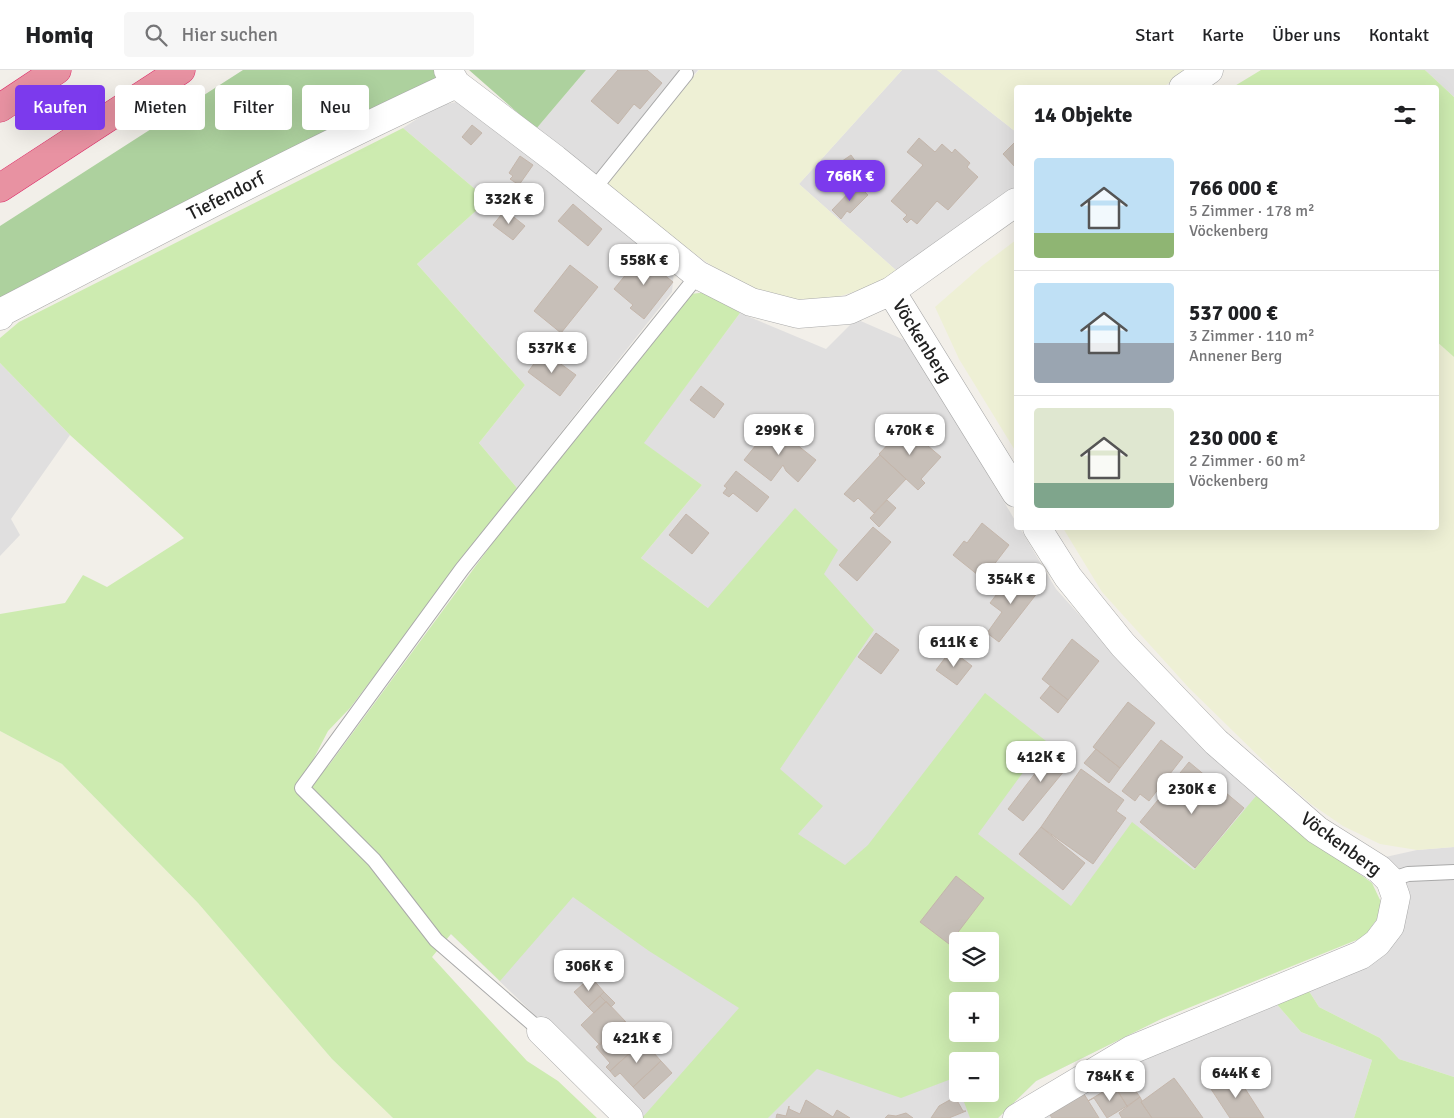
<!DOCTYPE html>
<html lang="de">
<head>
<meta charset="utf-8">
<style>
	body { margin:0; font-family:Signika,sans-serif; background:#f6f6f6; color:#202124; height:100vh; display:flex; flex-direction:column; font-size:19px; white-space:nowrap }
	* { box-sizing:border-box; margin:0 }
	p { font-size:16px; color:#757577 }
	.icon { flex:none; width:28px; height:28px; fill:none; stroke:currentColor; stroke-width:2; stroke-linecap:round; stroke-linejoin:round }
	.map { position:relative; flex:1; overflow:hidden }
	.sheet { position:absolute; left:1014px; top:15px; width:425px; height:445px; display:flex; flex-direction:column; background:#fff; border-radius:5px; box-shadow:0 5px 20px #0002 }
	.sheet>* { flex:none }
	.top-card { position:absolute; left:15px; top:15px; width:475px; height:45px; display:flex; gap:10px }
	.tools { position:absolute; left:949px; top:862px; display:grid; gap:10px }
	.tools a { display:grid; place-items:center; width:50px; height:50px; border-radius:5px; background:#fff; box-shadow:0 5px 20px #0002; font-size:25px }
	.price { position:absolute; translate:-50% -42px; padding:0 11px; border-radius:10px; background:#fff; color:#222; font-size:16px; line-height:32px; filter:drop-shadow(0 1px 2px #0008) }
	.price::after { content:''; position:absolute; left:50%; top:30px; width:15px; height:11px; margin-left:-8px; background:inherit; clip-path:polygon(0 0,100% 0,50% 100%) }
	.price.on { background:#7c3aed; color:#fff }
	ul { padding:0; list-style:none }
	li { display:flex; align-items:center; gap:15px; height:125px; padding:0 20px }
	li+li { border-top:1px solid #e0e0e0 }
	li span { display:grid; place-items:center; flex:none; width:140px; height:100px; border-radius:5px; color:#555 }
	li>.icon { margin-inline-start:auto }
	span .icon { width:60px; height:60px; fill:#fffc; stroke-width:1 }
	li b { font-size:21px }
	h2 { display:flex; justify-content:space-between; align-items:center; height:60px; padding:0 20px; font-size:21px }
	.tag { padding:0 18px; border-radius:5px; background:#fff; box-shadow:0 5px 20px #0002; font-size:18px; line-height:45px }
	.tag.on { background:#7c3aed; color:#fff }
	header { display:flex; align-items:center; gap:30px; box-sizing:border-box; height:70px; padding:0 25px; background:#fff; border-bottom:1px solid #e0e0e0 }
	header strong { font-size:24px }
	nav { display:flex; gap:28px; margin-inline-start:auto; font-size:18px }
	.search { width:350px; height:45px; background:#f6f6f6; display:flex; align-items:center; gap:12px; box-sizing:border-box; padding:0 18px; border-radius:5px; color:#757577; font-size:19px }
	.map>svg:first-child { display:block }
	.residential { fill:#e0dfdf; fill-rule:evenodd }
	.farmland { fill:#eef0d5 }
	.grass { fill:#cdebb0; fill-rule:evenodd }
	.forest { fill:#add19e }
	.building { fill:#c7bfb8; stroke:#c4b6ab }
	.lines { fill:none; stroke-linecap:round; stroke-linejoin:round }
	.service-casing { stroke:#a9a9a9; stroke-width:16 }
	.minor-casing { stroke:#a9a9a9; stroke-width:29 }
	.motorway-casing { stroke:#dc2a67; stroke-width:29 }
	.service { stroke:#fff; stroke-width:14 }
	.minor { stroke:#fff; stroke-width:28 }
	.motorway { stroke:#e892a2; stroke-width:28 }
	.labels { text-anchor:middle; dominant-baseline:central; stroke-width:4.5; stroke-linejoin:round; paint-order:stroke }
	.street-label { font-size:19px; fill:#222; stroke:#fff }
</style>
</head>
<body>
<header>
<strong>Homiq</strong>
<div class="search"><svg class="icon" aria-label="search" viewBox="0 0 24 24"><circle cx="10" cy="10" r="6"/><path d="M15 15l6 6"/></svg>Hier suchen</div>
<nav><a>Start</a><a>Karte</a><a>Über uns</a><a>Kontakt</a></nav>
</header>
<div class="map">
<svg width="1454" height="1048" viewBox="0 0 1454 1048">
	<rect width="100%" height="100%" fill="#f2efe9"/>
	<!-- residential -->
	<path class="residential" d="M 586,0 L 698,0 L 604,112 L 536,59 Z
		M 902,0 L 937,0 L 1016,62 L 1016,119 L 898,202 L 799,114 Z
		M 1425,0 L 1454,0 L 1454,27 Z
		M 461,31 L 674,201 L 672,222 L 517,418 L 479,373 L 525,315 L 417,194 L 488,130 L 403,58 L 437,36 Z
		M 740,243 L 826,279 L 856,249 L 909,272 L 1016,452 L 1016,458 L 1020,458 L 1056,519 L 1121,591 L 1256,726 L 1294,757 L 1372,813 L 1377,849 L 1161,949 L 1036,1011 L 998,1048 L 641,1048 L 451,864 L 708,538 L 641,488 L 702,415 L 643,373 ZM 958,871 L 990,871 L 990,904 L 958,904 ZM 958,931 L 990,931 L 990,964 L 958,964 ZM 958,991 L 990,991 L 990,1024 L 958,1024 Z
		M 0,293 L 70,365 L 11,449 L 20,465 L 0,486 Z
		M 1454,777 L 1454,1007 L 1399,989 L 1380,968 L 1319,937 L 1307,918 L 1381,880 L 1408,840 L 1408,819 L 1395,800 L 1381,788 L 1417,780 Z
		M 1274,931 L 1301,962 L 1372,990 L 1354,1048 L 1029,1048 L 1206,953 Z"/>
	<!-- farmland -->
	<path class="farmland" d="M 699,0 L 902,0 L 799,114 L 898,202 L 860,220 L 821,232 L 782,229 L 743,218 L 657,157 L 604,112 Z
		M 937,0 L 1189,0 L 1163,17 L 1016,18 L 1016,62 Z
		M 1016,170 L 1016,382 L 959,289 L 935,237 L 983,195 Z
		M 1436,271 L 1454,287 L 1454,777 L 1417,780 L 1380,774 L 1343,756 L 1311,734 L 1282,709 L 1189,618 L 1102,522 L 1063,458 L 1436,458 Z
		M 0,661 L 62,694 L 198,833 L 332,989 L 393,1048 L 0,1048 Z"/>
	<!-- grass -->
	<path class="grass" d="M 1261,0 L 1425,0 L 1454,27 L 1454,287 L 1436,271 L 1436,18 L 1233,17 Z
		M 403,58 L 488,130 L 417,194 L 525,315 L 479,373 L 517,418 L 350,638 L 328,661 L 297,721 L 329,695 L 497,467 L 691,224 L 707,222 L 740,243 L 644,373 L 702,415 L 641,488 L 708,538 L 795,438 L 838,480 L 824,504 L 874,560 L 780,699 L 823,736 L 798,764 L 845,795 L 868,775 L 985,623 L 1046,671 L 978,764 L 1071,836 L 1132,752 L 1194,800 L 1256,726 L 1294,757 L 1372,813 L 1381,832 L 1377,849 L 1364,867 L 1161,949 L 1036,1011 L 998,1048 L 970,1048 L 961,1024 L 990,1024 L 990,991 L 958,991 L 957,1015 L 954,1008 L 901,1028 L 817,999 L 768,1048 L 642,1048 L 739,938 L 649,881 L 573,827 L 500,911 L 451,864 L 432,887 L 527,991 L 558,1011 L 597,1048 L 393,1048 L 332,989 L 198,833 L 62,694 L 0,661 L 0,544 L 65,533 L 83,505 L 107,517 L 184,468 L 70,365 L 0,293 L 0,268 L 19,252 ZM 958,871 L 990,871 L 990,904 L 958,904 ZM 958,931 L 990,931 L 990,964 L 958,964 Z
		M 1307,918 L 1319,937 L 1380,968 L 1399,989 L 1454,1007 L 1454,1048 L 1354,1048 L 1372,990 L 1301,962 L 1274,931 Z"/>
	<!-- forest -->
	<path class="forest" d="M 243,0 L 453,0 L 0,240 L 0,156 Z
		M 469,0 L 586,0 L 536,59 Z"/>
	<!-- building -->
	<path class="building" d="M 618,0 L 647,0 L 662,13 L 640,39 L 634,34 L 618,54 L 591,31 Z
		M 472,55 L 482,63 L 471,75 L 462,67 Z
		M 919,68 L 935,82 L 942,74 L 952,83 L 955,79 L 970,93 L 967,97 L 978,107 L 948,140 L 937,131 L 917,154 L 911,149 L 907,153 L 903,149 L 907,145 L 891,131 L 923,95 L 907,82 Z
		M 1016,71 L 1016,98 L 1003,84 Z
		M 851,85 L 861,99 L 842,113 L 832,98 Z
		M 520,86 L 533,95 L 519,115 L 510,109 L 513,106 L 509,103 Z
		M 857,114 L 868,125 L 850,143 L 847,141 L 841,149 L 832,140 Z
		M 573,134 L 602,159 L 588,176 L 558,151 Z
		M 505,140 L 525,156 L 513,170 L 493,155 Z
		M 641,186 L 653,196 L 657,191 L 667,199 L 663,204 L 673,212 L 644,249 L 630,238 L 633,235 L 614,219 Z
		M 570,195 L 598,217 L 561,263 L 534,241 Z
		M 543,281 L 576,305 L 560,326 L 528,302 Z
		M 701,316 L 724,334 L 714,348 L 690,330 Z
		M 772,355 L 816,390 L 798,412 L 786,401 L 783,395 L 771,411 L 744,390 Z
		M 906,355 L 930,374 L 928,376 L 941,387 L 921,409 L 925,413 L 918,420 L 879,384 Z
		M 880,385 L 906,409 L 874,443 L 858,428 L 854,432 L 844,424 Z
		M 736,401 L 769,427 L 757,442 L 733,423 L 729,427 L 723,423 L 727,418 L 724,416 Z
		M 887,430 L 896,438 L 879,457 L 870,448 Z
		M 686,444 L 709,463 L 692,484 L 669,465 Z
		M 982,453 L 1009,475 L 983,509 L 953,485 L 964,471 L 967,473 Z
		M 873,457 L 891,472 L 857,511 L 839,495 Z
		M 1013,503 L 1038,522 L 999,572 L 987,563 L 1002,542 L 990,533 Z
		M 876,563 L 899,580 L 881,604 L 858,587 Z
		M 1072,569 L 1099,591 L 1068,630 L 1042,609 Z
		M 951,580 L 972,596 L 957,615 L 936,600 Z
		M 1050,616 L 1068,630 L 1058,643 L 1040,628 Z
		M 1128,632 L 1155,653 L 1120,698 L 1093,677 Z
		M 1161,670 L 1183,687 L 1149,731 L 1140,724 L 1135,731 L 1122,721 Z
		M 1056,676 L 1074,689 L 1023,751 L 1008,739 Z
		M 1096,679 L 1120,698 L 1109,713 L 1084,693 Z
		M 1189,692 L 1244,738 L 1195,798 L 1140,752 Z
		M 1081,699 L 1124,730 L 1116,741 L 1126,748 L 1093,794 L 1041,757 Z
		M 1041,757 L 1085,793 L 1063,820 L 1019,784 Z
		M 956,806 L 984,828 L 949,874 L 920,852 Z
		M 570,891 L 579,899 L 572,907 L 562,898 Z
		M 591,907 L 604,922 L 588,937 L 574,922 Z
		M 604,922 L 615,933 L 611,937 L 600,926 Z
		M 600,926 L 606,932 L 594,943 L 588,937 Z
		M 606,931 L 625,951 L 600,975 L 581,955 Z
		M 625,951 L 643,971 L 610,1001 L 606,997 L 610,993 L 596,977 Z
		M 643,971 L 661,991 L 633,1017 L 620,1003 L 615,1007 L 610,1001 Z
		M 661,991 L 672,1003 L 644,1029 L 633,1017 Z
		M 1237,1002 L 1245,1016 L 1244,1017 L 1264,1048 L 1230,1048 L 1211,1019 Z
		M 1126,1008 L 1140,1027 L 1127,1036 L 1114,1015 Z
		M 1174,1008 L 1183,1020 L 1203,1048 L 1152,1048 L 1141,1032 Z
		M 1114,1015 L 1127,1036 L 1107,1048 L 1094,1028 L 1088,1031 Z
		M 1084,1024 L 1099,1048 L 1052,1048 L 1050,1045 Z
		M 955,1027 L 963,1041 L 966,1041 L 949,1048 L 931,1048 L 939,1036 Z
		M 1140,1027 L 1142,1031 L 1141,1032 L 1152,1048 L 1122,1048 L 1119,1043 Z
		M 806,1030 L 833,1047 L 837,1040 L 850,1048 L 776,1048 L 777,1044 L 786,1046 L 789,1036 L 789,1039 L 800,1044 Z
		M 906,1043 L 913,1048 L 885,1048 L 888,1045 L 896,1046 Z"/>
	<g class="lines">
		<!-- service casing -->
		<g class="service-casing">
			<path id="service" d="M 593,120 L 686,4
				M 1390,810 L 1408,804 L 1454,802
				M 541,961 L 436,870 L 374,790 L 302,718 L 462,499 L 698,205"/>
		</g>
		<!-- minor casing -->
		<g class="minor-casing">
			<path id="minor" d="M 448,0 L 456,14 L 555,89 L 698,205 L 751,232 L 798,244 L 849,240 L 891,221 L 1016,132
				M 1183,18 L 1209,0
				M 891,221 L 1016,423
				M 0,246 L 2,242 C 152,164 302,85 456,14
				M 541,961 L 629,1048
				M 1017,1048 L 1131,980 L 1361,885 L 1377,873 L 1390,856 L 1396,827 L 1390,810 L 1379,799 L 1317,760 L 1216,672 L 1123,575 L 1068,507 L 1037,458"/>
		</g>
		<!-- motorway casing -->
		<g class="motorway-casing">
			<path id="motorway" d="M 0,38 L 57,0
				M 0,118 L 181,0"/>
		</g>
		<!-- service -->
		<use href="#service" class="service"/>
		<!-- minor -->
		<use href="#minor" class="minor"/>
		<!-- motorway -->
		<use href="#motorway" class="motorway"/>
	</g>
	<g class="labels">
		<!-- street labels -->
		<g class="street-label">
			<text transform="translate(226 126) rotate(-27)">Tiefendorf</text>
			<text transform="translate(922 271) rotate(58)">Vöckenberg</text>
			<text transform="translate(1341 774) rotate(36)">Vöckenberg</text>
		</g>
	</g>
</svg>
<div class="tools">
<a><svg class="icon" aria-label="layers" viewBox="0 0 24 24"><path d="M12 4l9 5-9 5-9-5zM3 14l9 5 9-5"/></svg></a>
<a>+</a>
<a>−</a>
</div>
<b class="price on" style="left:850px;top:132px">766K €</b>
<b class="price" style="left:509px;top:155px">332K €</b>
<b class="price" style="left:644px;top:216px">558K €</b>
<b class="price" style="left:552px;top:304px">537K €</b>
<b class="price" style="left:779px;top:386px">299K €</b>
<b class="price" style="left:910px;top:386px">470K €</b>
<b class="price" style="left:1011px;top:535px">354K €</b>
<b class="price" style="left:954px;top:598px">611K €</b>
<b class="price" style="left:1041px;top:713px">412K €</b>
<b class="price" style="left:1192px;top:745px">230K €</b>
<b class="price" style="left:589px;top:922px">306K €</b>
<b class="price" style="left:637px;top:994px">421K €</b>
<b class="price" style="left:1236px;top:1029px">644K €</b>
<b class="price" style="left:1110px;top:1032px">784K €</b>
<div class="top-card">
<a class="tag on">Kaufen</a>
<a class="tag">Mieten</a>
<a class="tag">Filter</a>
<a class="tag">Neu</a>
</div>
<section class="sheet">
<h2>14 Objekte<svg class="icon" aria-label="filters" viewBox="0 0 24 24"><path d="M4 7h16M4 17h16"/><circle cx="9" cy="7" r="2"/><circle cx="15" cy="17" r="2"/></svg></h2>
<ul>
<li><span style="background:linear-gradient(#bfe0f5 75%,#8fb573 0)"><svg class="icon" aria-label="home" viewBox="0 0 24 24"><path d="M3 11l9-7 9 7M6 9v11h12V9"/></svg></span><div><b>766 000 €</b><p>5 Zimmer · 178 m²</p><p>Vöckenberg</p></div></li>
<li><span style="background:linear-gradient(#bfe0f5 60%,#9aa5b1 0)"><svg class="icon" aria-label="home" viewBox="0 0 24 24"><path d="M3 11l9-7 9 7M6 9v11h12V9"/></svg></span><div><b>537 000 €</b><p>3 Zimmer · 110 m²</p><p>Annener Berg</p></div></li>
<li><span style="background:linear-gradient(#dfe7d0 75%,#7fa58c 0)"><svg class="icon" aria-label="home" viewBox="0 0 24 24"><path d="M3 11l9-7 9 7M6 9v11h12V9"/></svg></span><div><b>230 000 €</b><p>2 Zimmer · 60 m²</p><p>Vöckenberg</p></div></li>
</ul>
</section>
</div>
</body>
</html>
